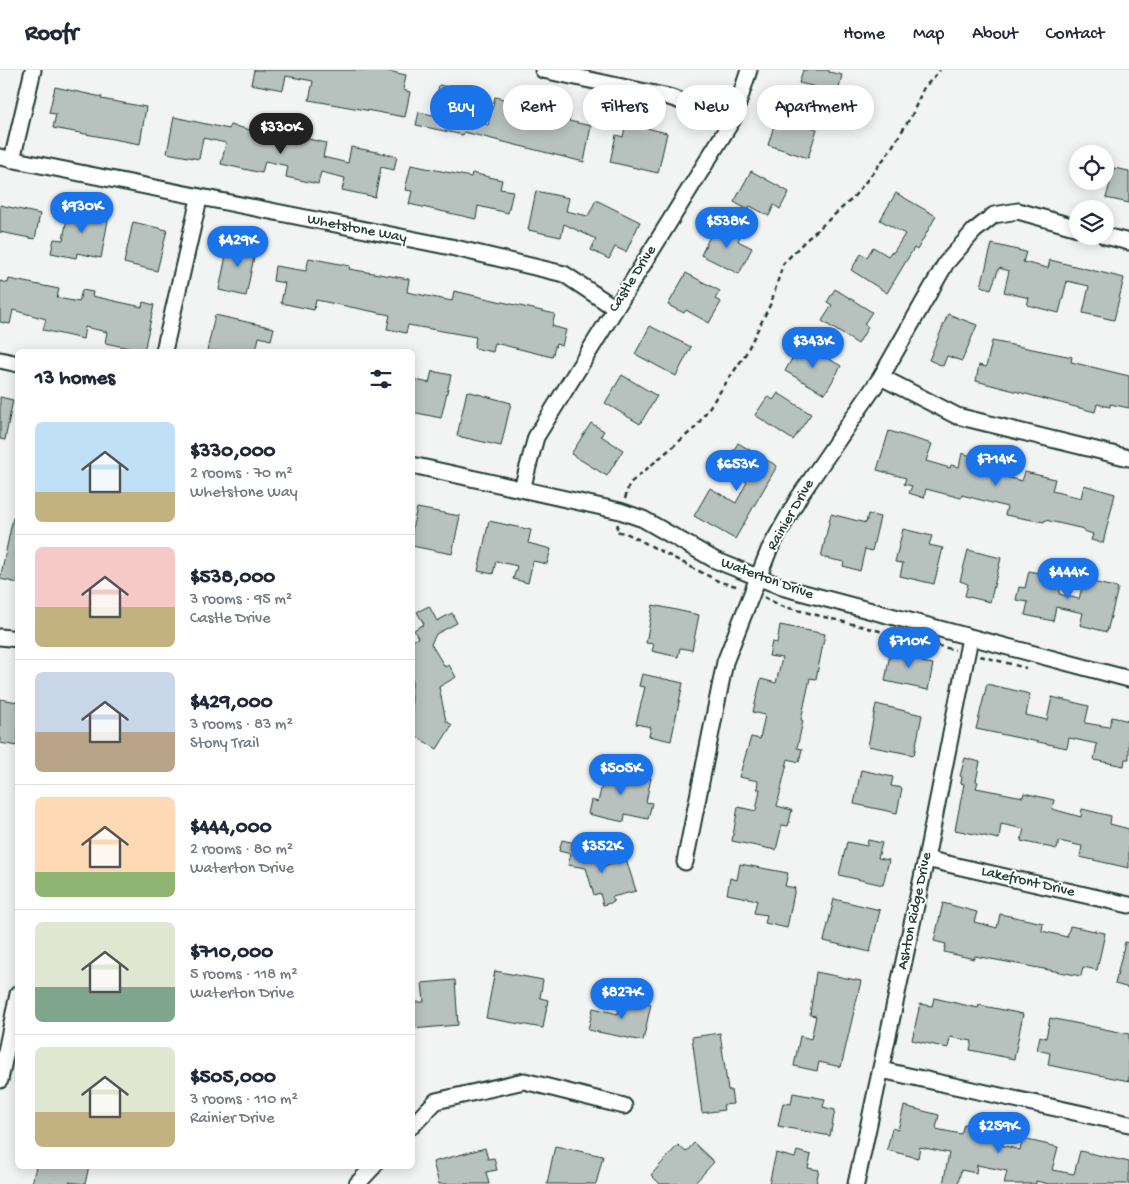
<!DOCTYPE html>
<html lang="en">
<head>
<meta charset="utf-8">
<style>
	body { margin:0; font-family:"Gochi Hand",sans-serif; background:#f6f6f7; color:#1f2937; height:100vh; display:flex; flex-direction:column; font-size:19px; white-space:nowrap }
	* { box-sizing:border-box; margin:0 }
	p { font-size:16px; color:#747a83 }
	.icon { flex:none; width:28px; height:28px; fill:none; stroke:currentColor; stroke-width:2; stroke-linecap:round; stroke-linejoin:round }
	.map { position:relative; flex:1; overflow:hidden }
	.panel { position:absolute; left:15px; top:279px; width:400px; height:820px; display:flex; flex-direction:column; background:#fff; border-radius:8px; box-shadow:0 2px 12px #0003 }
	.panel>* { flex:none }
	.top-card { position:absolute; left:430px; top:15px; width:475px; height:45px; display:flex; gap:10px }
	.tools { position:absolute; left:1069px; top:75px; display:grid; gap:10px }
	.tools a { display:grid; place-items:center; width:45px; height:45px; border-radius:50%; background:#fff; box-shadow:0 2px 12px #0003; font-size:25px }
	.price { position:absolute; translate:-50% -42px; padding:0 11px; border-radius:18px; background:#1a73e8; color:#fff; font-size:16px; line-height:32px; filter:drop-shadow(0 1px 2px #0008) }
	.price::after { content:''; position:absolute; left:50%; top:30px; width:15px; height:11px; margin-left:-8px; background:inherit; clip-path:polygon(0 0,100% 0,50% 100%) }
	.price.active { background:#222; color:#fff }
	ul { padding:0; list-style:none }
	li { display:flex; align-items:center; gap:15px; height:125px; padding:0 20px }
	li+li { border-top:1px solid #e0e1e3 }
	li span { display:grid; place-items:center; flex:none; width:140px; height:100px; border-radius:8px; color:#555 }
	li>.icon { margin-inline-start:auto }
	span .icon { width:60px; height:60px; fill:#fffc; stroke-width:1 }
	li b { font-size:21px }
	h2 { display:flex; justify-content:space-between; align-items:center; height:60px; padding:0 20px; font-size:21px }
	.tag { padding:0 18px; border-radius:22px; background:#fff; box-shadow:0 2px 12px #0003; font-size:18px; line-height:45px }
	.tag.active { background:#1a73e8; color:#fff }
	header { display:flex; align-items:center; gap:30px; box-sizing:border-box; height:70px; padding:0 25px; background:#fff; border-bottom:1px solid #e0e1e3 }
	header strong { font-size:24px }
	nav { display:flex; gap:28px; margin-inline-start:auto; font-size:18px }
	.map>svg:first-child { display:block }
	.building { fill:#b7c1bd; stroke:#1f3d34 }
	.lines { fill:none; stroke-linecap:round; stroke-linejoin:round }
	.minor-casing { stroke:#1f3d34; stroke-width:19 }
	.path { stroke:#1f3d34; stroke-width:2.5; stroke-dasharray:5 4; stroke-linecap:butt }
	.minor { stroke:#fff; stroke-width:15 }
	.labels { text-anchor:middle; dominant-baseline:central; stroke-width:4; stroke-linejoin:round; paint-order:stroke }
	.street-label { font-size:15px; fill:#1f3d34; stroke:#fff }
</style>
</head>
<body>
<header>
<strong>Roofr</strong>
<nav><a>Home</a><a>Map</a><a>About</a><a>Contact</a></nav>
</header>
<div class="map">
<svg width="1129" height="1114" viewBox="0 0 1129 1114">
	<rect width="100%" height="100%" fill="#f2f3f3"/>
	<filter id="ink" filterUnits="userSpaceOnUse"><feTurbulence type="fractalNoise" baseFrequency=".02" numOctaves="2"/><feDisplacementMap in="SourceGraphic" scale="10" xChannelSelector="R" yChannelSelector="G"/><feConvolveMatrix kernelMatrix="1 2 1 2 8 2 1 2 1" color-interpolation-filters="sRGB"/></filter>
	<g filter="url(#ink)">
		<!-- building -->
		<path class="building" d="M 254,0 L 383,0 L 406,5 L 403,20 L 410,22 L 405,47 L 309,30 L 313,11 L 286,6 L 283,20 L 251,14 Z
			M 803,0 L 829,0 L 829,2 L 842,5 L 838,22 L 799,13 Z
			M 439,15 L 472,22 L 466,49 L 488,55 L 495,27 L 528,35 L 526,44 L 551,50 L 554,38 L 571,42 L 569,51 L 591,56 L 584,92 L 464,62 L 463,65 L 416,55 L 419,42 L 433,45 Z
			M 55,17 L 102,27 L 101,29 L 146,37 L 140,74 L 53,58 L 56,44 L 49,43 Z
			M 777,46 L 817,59 L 808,88 L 768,75 Z
			M 174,47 L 229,59 L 230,55 L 294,70 L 295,66 L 326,73 L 323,87 L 348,93 L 351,77 L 397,86 L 394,100 L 381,97 L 375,127 L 342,120 L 345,108 L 321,102 L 318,114 L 286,107 L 288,96 L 265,91 L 262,103 L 221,94 L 226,73 L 203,68 L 199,89 L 167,83 Z
			M 626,53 L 667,63 L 658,103 L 610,92 L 616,65 L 623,67 Z
			M 411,95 L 471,107 L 472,103 L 502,110 L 500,119 L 513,121 L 508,143 L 478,136 L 476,149 L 409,134 L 412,121 L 405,120 Z
			M 1114,98 L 1129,101 L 1129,133 L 1106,128 Z
			M 751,101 L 789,122 L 780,139 L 774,135 L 769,146 L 750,136 L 748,140 L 734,132 Z
			M 536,121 L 569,128 L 566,141 L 588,146 L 596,130 L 640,152 L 626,182 L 615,177 L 609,189 L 591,180 L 596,169 L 564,154 L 561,167 L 528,160 Z
			M 896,123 L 936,146 L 917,180 L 914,178 L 887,223 L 851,200 L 861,184 L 867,187 L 873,177 L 888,186 L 891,182 L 893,183 L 905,164 L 880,150 Z
			M 0,135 L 40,144 L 35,169 L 0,162 Z
			M 69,137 L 109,145 L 101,188 L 77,183 L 76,188 L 51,183 L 54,169 L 63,170 Z
			M 133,152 L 167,160 L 157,201 L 124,193 Z
			M 715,156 L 726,162 L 728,157 L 741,164 L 738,171 L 752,178 L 739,204 L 701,185 Z
			M 229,171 L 256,177 L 246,226 L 219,220 Z
			M 992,174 L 1026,182 L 1023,192 L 1048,198 L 1050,190 L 1124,208 L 1114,250 L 1083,243 L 1089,216 L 1067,211 L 1059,243 L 1027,235 L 1029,228 L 1004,222 L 1009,201 L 999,198 L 991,219 L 981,216 Z
			M 309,188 L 350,196 L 349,199 L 409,209 L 407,222 L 452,231 L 454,221 L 555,244 L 552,256 L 566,260 L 562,276 L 556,274 L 552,287 L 495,273 L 493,282 L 474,278 L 476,267 L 408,255 L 406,263 L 387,259 L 390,245 L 316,230 L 314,240 L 281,233 L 285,213 L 273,211 L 275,196 L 306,201 Z
			M 686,203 L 720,221 L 715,229 L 721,232 L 709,253 L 686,240 L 684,243 L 668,235 Z
			M 9,209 L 59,219 L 57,228 L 79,232 L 82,220 L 93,222 L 92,226 L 142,237 L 143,232 L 154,235 L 144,281 L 105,273 L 107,262 L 85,257 L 83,269 L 43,260 L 46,249 L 13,240 L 10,254 L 0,252 L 0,211 L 8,213 Z
			M 835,219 L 872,242 L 864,254 L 868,257 L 858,274 L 822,251 L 832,235 L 827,232 Z
			M 948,244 L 977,255 L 962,291 L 947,286 L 943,296 L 929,290 Z
			M 215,245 L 274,258 L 271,270 L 259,267 L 256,281 L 207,281 Z
			M 650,256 L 691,277 L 676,306 L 635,284 Z
			M 992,271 L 1072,287 L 1071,292 L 1129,306 L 1129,338 L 1110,334 L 1110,337 L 1097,334 L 1095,342 L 976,311 L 979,295 L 986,297 Z
			M 801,273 L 841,296 L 825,324 L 785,301 Z
			M 432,301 L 451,305 L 441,348 L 412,342 L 412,309 L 429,313 Z
			M 622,305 L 657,326 L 640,354 L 605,333 Z
			M 467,321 L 511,333 L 501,376 L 457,366 Z
			M 778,323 L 811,344 L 793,370 L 755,345 L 768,326 L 773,330 Z
			M 0,327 L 13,330 L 5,370 L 0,369 Z
			M 591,353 L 604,361 L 601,366 L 623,380 L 607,406 L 571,384 Z
			M 889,361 L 932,374 L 926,391 L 950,398 L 951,395 L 959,397 L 962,383 L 1001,396 L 999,405 L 1022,411 L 1025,402 L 1055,409 L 1052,421 L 1081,428 L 1084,415 L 1115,424 L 1103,473 L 1091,470 L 1093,464 L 1084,461 L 1084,459 L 1045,450 L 1044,452 L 1005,445 L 1007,437 L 962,425 L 961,428 L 926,419 L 924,428 L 909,423 L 912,416 L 904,414 L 906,408 L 877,400 Z
			M 738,373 L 777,396 L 735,469 L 694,446 L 710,418 L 736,433 L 747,412 L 723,399 Z
			M 417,438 L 460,446 L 452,484 L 412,476 L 412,459 Z
			M 831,444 L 866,453 L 868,444 L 880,447 L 872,481 L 865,479 L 860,501 L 843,496 L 844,492 L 821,487 Z
			M 13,448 L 18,448 L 18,513 L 0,509 Z
			M 489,451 L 531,460 L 528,473 L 551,479 L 547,494 L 533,491 L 528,513 L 513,509 L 517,496 L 496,491 L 493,504 L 478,501 Z
			M 903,459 L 932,466 L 929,475 L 943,478 L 934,514 L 900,506 L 903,493 L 895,492 Z
			M 968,480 L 1001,488 L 990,532 L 965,526 L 968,514 L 960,511 Z
			M 1029,501 L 1063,508 L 1059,524 L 1079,529 L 1084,510 L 1118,518 L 1107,562 L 1080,555 L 1083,543 L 1056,537 L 1053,551 L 1025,545 L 1028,532 L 1016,530 L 1019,517 L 1025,518 Z
			M 653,535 L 699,545 L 692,580 L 680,578 L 678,587 L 652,581 L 654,574 L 646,573 Z
			M 429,536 L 437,551 L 452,543 L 457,553 L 436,564 L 431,574 L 445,597 L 449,595 L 456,607 L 439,617 L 446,651 L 452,655 L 437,679 L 412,664 L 412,571 L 418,568 L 414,560 L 424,554 L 417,542 Z
			M 780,555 L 825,564 L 816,609 L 810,608 L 801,650 L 803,651 L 797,678 L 802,679 L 799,692 L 788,689 L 777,736 L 792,740 L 788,756 L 782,755 L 776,780 L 732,771 L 738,737 L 756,741 L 760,719 L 757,719 L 758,711 L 739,707 L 751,667 L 760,669 L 765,645 L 753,642 L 761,609 L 776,613 L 782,588 L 769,586 L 772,572 L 777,573 Z
			M 891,578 L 924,584 L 922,592 L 933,594 L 928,620 L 885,611 Z
			M 642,604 L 683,613 L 671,671 L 649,666 L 651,657 L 636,654 L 645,617 L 639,616 Z
			M 987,614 L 1030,624 L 1026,645 L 1047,650 L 1052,627 L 1089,636 L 1085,653 L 1109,657 L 1112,647 L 1129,651 L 1129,689 L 1125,689 L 1124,696 L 1094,690 L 1097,674 L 1069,668 L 1067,678 L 976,659 Z
			M 0,629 L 18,632 L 18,676 L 0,673 Z
			M 876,634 L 922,645 L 914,685 L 868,676 Z
			M 965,688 L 980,692 L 976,711 L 978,712 L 976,718 L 1023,727 L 1024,723 L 1054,730 L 1052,739 L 1081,747 L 1082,739 L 1111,746 L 1110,754 L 1129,759 L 1129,798 L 1080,787 L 1082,776 L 1059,771 L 1057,779 L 1021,771 L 1024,759 L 1001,754 L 999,769 L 955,760 L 964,714 L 961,713 L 962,707 L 960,706 Z
			M 598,697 L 651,708 L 646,732 L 652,733 L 648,749 L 625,744 L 624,752 L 588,744 L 591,730 L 598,732 L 603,711 L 596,709 Z
			M 861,700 L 893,707 L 891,716 L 902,718 L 897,743 L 854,734 Z
			M 562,770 L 575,773 L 573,780 L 602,787 L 600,797 L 626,789 L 636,821 L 612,827 L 614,832 L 603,835 L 600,823 L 594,825 L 586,798 L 568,795 L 571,784 L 559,781 Z
			M 868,770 L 882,773 L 878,788 L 889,790 L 883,815 L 839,805 L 847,772 L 867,776 Z
			M 740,794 L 788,803 L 785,816 L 795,818 L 787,858 L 765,853 L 767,845 L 754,843 L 757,830 L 727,824 L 730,808 L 737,810 Z
			M 834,829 L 880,840 L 870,882 L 824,871 Z
			M 943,833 L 977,842 L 974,852 L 997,858 L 1000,844 L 1043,853 L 1042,861 L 1067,867 L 1070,856 L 1105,863 L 1097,900 L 1083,897 L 1081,906 L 975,886 L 974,889 L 944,882 L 946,874 L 934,871 Z
			M 1125,872 L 1129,873 L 1129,918 L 1115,914 Z
			M 495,901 L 543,910 L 540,928 L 548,930 L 543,958 L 486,948 Z
			M 816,902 L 861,911 L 841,997 L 819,992 L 817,1001 L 794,996 L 800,966 L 811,969 L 816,946 L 810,945 Z
			M 455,910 L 458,955 L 412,959 L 412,932 L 424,932 L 422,913 Z
			M 621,928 L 651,934 L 643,971 L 588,960 L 593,938 L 618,944 Z
			M 934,928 L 978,938 L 979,935 L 1023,944 L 1014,989 L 970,980 L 972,971 L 950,967 L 948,978 L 912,970 L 920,934 L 932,936 Z
			M 1050,948 L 1129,964 L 1129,1011 L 1048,995 L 1050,983 L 1037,980 L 1040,966 L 1046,968 Z
			M 720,963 L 728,1020 L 731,1020 L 733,1034 L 723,1035 L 724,1040 L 702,1043 L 692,967 Z
			M 793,1023 L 825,1029 L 823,1037 L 835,1040 L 830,1066 L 778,1056 L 783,1033 L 791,1034 Z
			M 904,1036 L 939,1045 L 936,1059 L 961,1064 L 964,1054 L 999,1060 L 997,1074 L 1020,1080 L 1023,1069 L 1058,1077 L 1052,1100 L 1074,1104 L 1080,1081 L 1129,1092 L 1129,1114 L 1049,1114 L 1036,1111 L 1036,1114 L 1004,1114 L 1007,1101 L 977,1095 L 976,1103 L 961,1100 L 958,1114 L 943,1114 L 949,1083 L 920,1077 L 918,1088 L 887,1080 L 892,1058 L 898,1060 Z
			M 694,1073 L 714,1092 L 694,1114 L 660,1114 L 651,1105 L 678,1075 L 686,1082 Z
			M 555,1076 L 603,1086 L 596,1114 L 547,1114 Z
			M 485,1078 L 488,1089 L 494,1088 L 497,1100 L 486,1102 L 489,1114 L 439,1114 L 433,1092 Z
			M 797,1081 L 811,1085 L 808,1098 L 819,1100 L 816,1114 L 769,1114 L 776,1083 L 795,1088 Z
			M 36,1096 L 89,1096 L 85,1114 L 69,1112 L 69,1114 L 32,1114 Z"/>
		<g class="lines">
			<!-- minor casing -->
			<g class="minor-casing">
				<path id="minor" d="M 543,0 L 669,27 L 733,49
					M 0,87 L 451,177 L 564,204 L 615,238
					M 12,90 L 33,0
					M 1105,166 L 1129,172
					M 164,281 L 199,129
					M 0,290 L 18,294
					M 881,307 L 957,346 L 1129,388
					M 412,395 L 620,441 L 643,449 L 715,490 L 785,518 L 1129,609
					M 522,419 L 536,367 L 733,49 L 749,0
					M 0,567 L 18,569
					M 926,789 L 1129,835
					M 685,792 L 725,592 L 769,480 L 799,427 L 881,307 L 946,193 L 974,161 L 994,145 L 1018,141 L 1078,158
					M 881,1000 L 1129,1054
					M 0,1010 L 18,924
					M 412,1056 L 436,1031 L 524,1011 L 624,1036
					M 357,1114 L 374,1096
					M 856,1114 L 926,789 L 970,568"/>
			</g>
			<!-- path -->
			<path class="path" d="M 625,429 L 629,414 L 696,357 L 745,285 L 771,233 L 783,194 L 805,171 L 852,129 L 887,85 L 912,45 L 923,19 L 940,0
				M 618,454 L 616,461 L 628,464 L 720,512 L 740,517
				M 764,527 L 781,536 L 955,580
				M 980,586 L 1026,598"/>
			<!-- minor -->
			<use href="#minor" class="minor"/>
		</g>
	</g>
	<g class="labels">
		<!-- street labels -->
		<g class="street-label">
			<text transform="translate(357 159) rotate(11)">Whetstone Way</text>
			<text transform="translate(633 209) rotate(-58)">Castle Drive</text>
			<text transform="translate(791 445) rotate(-60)">Rainier Drive</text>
			<text transform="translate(767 509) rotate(20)">Waterton Drive</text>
			<text transform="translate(1028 812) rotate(13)">Lakefront Drive</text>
			<text transform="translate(915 841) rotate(-78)">Ashton Ridge Drive</text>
		</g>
	</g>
</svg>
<div class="tools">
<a><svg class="icon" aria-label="locate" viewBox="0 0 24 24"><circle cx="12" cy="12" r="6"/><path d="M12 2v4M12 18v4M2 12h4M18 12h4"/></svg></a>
<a><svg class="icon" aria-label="layers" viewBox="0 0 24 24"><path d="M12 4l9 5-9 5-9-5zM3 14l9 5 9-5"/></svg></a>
</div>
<b class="price active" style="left:281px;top:85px">$330K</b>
<b class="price" style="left:82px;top:164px">$930K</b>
<b class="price" style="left:727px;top:179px">$538K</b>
<b class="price" style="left:238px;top:198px">$429K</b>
<b class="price" style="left:813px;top:299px">$343K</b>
<b class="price" style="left:996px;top:417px">$714K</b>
<b class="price" style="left:737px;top:422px">$653K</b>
<b class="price" style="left:1068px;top:530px">$444K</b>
<b class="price" style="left:909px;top:599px">$710K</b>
<b class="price" style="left:621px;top:726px">$505K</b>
<b class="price" style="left:602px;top:804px">$352K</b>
<b class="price" style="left:622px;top:950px">$827K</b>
<b class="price" style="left:999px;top:1084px">$259K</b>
<div class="top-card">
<a class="tag active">Buy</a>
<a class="tag">Rent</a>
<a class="tag">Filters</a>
<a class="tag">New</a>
<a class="tag">Apartment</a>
</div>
<section class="panel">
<h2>13 homes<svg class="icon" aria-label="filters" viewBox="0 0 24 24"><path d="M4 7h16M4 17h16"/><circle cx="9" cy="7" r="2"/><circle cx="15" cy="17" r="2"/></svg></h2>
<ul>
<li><span style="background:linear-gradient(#bfe0f5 70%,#c2b280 0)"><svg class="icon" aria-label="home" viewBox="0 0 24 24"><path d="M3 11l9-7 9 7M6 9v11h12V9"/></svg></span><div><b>$330,000</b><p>2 rooms · 70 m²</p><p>Whetstone Way</p></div></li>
<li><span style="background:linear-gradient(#f6c9c9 60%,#c2b280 0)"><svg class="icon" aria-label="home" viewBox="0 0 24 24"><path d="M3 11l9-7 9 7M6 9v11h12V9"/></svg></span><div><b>$538,000</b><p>3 rooms · 95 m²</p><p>Castle Drive</p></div></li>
<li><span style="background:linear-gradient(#c9d6e8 60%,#b9a48a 0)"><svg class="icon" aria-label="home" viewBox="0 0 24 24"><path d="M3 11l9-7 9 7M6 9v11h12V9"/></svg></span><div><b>$429,000</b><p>3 rooms · 83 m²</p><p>Stony Trail</p></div></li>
<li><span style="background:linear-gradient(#ffd9b3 75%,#8fb573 0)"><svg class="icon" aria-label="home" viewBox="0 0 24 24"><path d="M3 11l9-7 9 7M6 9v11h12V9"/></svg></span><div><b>$444,000</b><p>2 rooms · 80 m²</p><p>Waterton Drive</p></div></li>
<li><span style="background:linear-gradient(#dfe7d0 65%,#7fa58c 0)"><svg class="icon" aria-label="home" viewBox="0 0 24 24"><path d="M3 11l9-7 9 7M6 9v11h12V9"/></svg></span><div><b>$710,000</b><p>5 rooms · 118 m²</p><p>Waterton Drive</p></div></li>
<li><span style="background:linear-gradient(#dfe7d0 65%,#c2b280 0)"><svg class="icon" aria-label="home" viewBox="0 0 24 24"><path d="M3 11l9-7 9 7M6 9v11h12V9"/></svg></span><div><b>$505,000</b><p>3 rooms · 110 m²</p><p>Rainier Drive</p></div></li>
</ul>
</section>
</div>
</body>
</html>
